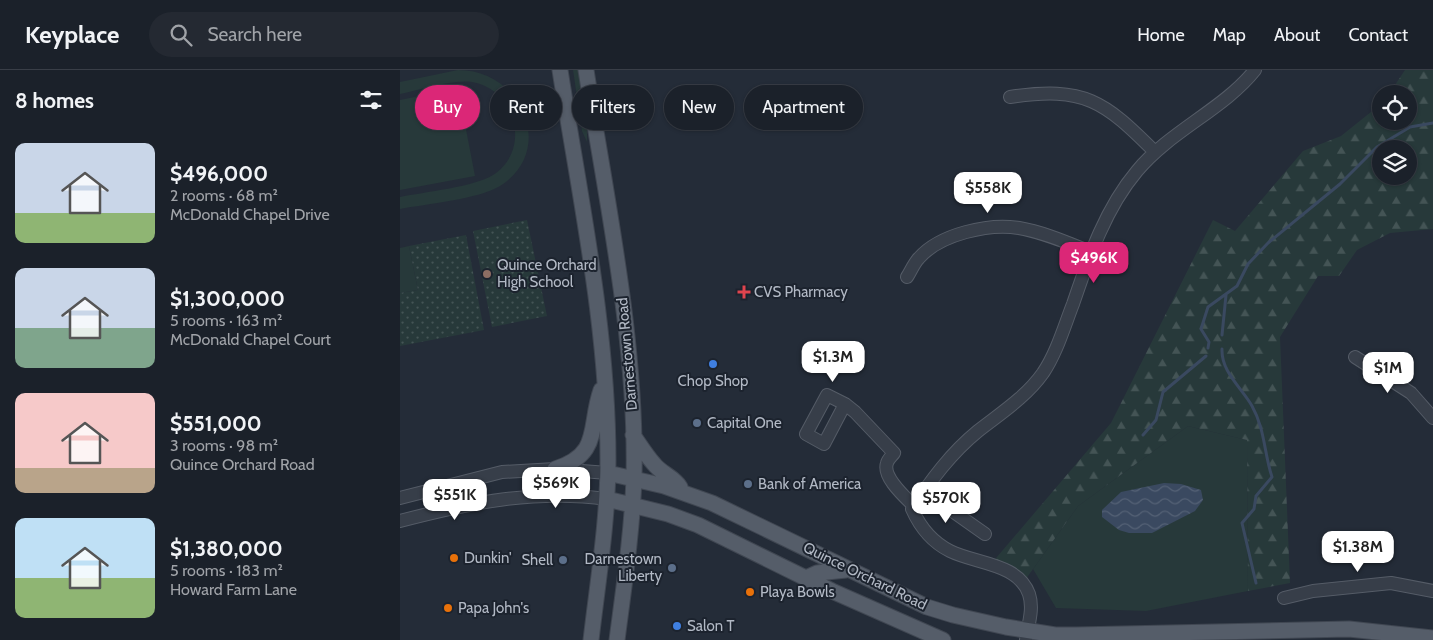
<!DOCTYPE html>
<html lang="en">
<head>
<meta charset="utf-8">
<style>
	body { margin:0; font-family:Cabin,sans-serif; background:#242932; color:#f1f3f6; height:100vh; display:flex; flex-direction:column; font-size:19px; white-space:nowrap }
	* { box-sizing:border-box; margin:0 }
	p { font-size:16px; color:#a0a3a8 }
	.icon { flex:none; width:28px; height:28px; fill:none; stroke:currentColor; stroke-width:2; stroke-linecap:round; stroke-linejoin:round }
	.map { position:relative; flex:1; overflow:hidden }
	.panel { display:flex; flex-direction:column; background:#1b212a; width:400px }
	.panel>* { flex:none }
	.guide { position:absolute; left:15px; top:15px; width:475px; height:45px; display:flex; gap:10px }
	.controls { position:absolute; left:972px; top:15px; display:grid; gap:10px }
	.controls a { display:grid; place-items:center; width:45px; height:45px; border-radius:50%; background:#1b212a; box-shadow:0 1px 4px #0004,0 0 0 1px #393e47; font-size:25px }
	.price { position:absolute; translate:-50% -42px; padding:0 11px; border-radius:10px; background:#fff; color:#222; font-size:16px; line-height:32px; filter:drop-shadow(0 1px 2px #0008) }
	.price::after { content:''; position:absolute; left:50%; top:30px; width:15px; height:11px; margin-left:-8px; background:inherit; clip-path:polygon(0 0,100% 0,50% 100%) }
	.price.on { background:#db2777; color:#fff }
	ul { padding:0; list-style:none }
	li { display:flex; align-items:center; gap:15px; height:125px; padding:0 15px }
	li span { display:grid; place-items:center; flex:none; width:140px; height:100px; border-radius:10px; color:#555 }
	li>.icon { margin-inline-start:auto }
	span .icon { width:60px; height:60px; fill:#fffc; stroke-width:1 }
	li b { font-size:21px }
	h2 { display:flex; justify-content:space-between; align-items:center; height:60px; padding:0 15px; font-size:21px }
	.chip { padding:0 18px; border-radius:22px; background:#1b212a; box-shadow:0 1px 4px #0004,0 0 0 1px #393e47; font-size:18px; line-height:45px }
	.chip.on { background:#db2777; color:#fff }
	header { display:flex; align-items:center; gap:30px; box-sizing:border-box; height:70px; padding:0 25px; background:#1b212a; border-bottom:1px solid #393e47 }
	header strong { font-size:24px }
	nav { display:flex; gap:28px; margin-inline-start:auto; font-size:18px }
	.search { width:350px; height:45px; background:#242932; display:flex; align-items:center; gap:12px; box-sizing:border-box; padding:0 18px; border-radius:28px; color:#a0a3a8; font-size:19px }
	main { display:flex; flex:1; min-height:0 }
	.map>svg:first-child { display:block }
	.grass { fill:#27393a }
	.forest { fill:url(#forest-firs); fill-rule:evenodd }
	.park { fill:url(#park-dots) }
	.water { fill:url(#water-waves) }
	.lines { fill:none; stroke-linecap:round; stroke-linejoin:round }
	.stream { stroke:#3a4960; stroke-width:3 }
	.minor-casing { stroke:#555c67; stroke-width:14 }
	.major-casing { stroke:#404752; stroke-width:17 }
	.minor { stroke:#373e49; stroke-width:12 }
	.major { stroke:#555d69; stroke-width:15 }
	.education-dot { fill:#8d6e63; stroke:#1c232e; stroke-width:2 }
	.health-dot { fill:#e0444e; stroke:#1c232e; stroke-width:2 }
	.shop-dot { fill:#3f7fe0; stroke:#1c232e; stroke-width:2 }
	.service-dot { fill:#5c6f8a; stroke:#1c232e; stroke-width:2 }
	.food-dot { fill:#e8710a; stroke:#1c232e; stroke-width:2 }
	.labels { text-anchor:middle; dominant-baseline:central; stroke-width:4; stroke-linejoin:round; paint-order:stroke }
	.poi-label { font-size:15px; fill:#b2b9c5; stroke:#1c232e; text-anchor:start }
	.street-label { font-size:15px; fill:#b2b9c5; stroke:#1c232e }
</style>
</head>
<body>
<header>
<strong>Keyplace</strong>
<div class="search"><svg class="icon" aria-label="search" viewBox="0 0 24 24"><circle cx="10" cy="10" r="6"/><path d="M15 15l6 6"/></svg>Search here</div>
<nav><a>Home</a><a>Map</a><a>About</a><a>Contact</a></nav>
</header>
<main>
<section class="panel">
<h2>8 homes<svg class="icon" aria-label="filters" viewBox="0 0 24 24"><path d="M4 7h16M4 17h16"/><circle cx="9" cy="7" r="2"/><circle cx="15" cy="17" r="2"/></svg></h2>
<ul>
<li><span style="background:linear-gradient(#c9d6e8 70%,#8fb573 0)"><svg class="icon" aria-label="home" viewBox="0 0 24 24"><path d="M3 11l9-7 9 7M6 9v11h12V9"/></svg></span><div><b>$496,000</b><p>2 rooms · 68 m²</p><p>McDonald Chapel Drive</p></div></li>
<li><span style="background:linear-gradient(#c9d6e8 60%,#7fa58c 0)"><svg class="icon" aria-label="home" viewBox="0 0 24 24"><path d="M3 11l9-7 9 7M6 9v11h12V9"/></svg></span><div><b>$1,300,000</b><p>5 rooms · 163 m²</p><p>McDonald Chapel Court</p></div></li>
<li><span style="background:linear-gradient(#f6c9c9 75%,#b9a48a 0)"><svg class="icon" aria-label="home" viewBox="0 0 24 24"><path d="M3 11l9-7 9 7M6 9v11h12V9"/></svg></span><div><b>$551,000</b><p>3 rooms · 98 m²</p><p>Quince Orchard Road</p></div></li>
<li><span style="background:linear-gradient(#bfe0f5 60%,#8fb573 0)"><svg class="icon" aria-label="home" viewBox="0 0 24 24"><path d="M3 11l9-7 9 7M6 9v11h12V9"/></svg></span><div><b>$1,380,000</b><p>5 rooms · 183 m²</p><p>Howard Farm Lane</p></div></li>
</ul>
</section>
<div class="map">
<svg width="1033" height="570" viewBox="0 0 1033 570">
	<defs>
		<pattern id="forest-firs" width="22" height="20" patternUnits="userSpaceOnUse" patternTransform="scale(1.25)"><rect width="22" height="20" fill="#27393a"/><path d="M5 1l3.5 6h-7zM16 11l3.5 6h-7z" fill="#445455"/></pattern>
		<pattern id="park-dots" width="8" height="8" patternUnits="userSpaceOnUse" patternTransform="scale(1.25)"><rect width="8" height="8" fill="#27393a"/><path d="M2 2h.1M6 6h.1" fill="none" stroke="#445455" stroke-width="1.8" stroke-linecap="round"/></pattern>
		<pattern id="water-waves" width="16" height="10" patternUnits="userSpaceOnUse" patternTransform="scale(1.25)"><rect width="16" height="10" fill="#3a4960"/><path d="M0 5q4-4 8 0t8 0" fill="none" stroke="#546175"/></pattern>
	</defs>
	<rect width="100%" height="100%" fill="#242c38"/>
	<!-- grass -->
	<path class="grass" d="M 58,0 C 122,0 157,80 100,116 C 79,129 26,134 0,139 L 0,127 C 24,122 74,117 93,105 C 132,80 116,19 72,12 C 52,9 20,20 0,24 L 0,12 Z
		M 173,0 L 178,0 L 187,57 L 187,72 L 182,61 Z
		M 58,18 L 75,106 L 0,120 L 0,30 Z
		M 9,176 L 18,220 L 0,223 L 0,178 Z
		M 788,356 L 847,370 L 848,521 L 746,541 L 656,538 L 633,499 L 678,436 Z"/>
	<!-- forest -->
	<path class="forest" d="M 1005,0 L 1033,0 L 1033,159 L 990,163 L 957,180 L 939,206 L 918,206 L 880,267 L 890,513 L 848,521 L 847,370 L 788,356 L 678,436 L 623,513 L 591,494 L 711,353 L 813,150 L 835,161 L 903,81 L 941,66 L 981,34 L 981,51 L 1009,51 L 1009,24 L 989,24 ZM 981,79 L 1009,79 L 1009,106 L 981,106 Z"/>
	<!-- park -->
	<path class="park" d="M 127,150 L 147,246 L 92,257 L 73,161 Z
		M 66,165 L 84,260 L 0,276 L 0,223 L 18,220 L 9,176 Z"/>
	<!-- water -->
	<path class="water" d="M 764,413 L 781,414 L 801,420 L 803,430 L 795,441 L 752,463 L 729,463 L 719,460 L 702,447 L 702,440 L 721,422 Z"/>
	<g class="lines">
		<!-- stream -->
		<path class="stream" d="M 822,265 L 826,225
			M 808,278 L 809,272 L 801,259 L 808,237 L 837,216 L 848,194 L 868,173 L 940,114 L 977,77 L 1010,57 L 1033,53
			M 822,279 C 821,302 842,318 852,336 C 865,359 864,383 872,407 L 856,426 L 854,439 L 842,453 L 856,513
			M 743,365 L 756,350 L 763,322 L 806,286"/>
		<!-- minor casing -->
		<g class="minor-casing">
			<path id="minor" d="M 610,27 C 685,16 704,31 755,82
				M 507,207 C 511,201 514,193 519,188 C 540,164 589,153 619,158 C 643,162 668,173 691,182
				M 955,287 L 1011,323 L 1033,348
				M 445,334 L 424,374 L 406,364 L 427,325 L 445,334 L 455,342 L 494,383 C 492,386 488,389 487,393 C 482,407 505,427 514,436
				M 524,421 L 585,464
				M 0,428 L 102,402 L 155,399 L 208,403
				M 0,451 C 69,433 135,419 207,429
				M 884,528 L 913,521 L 991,513 L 1033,521
				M 626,570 C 628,555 634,539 629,524 C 618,493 576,494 550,481 C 532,472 520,457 512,439 C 531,410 551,383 578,361 C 601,343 626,327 643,303 C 657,282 664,257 673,234 C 689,187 705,139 737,101 C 770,61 824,39 855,0"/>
		</g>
		<!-- major casing -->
		<g class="major-casing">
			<path id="major" d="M 160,0 C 180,129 208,258 208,390 C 208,450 198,510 191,570
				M 186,0 C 207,135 237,271 234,408 C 232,463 224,516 217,570
				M 233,365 C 240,375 246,385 254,394 C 262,404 274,407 280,417
				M 155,399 C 202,384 188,357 201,320
				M 208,403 L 264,416 L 312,433 L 527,537 L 553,545 L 606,557 L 655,565 L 676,565 L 949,559 L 1033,568
				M 207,429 L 268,444 L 298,455 L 432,521 L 543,570
				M 406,508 L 417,503 L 446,500"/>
		</g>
		<!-- minor -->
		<use href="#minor" class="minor"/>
		<!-- major -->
		<use href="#major" class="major"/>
	</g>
	<!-- markers -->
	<circle class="education-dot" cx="87" cy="204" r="5"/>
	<path class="health-dot" d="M341.5 214.5h5v5h5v5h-5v5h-5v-5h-5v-5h5z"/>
	<g class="shop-dot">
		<circle cx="313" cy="294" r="5"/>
		<circle cx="277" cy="556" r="5"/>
	</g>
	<g class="service-dot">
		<circle cx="297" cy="353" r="5"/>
		<circle cx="348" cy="414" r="5"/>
		<circle cx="163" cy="490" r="5"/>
		<circle cx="272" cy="498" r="5"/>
	</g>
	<g class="food-dot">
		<circle cx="54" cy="488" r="5"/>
		<circle cx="350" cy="522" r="5"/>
		<circle cx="48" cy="538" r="5"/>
	</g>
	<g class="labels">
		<!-- poi labels -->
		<g class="poi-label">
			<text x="97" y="195">Quince Orchard<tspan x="97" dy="17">High School</tspan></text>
			<text x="354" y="222">CVS Pharmacy</text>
			<text x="313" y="311" text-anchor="middle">Chop Shop</text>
			<text x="307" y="353">Capital One</text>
			<text x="358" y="414">Bank of America</text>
			<text x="64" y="488">Dunkin'</text>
			<text x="262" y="489" text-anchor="end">Darnestown<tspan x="262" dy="17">Liberty</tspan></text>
			<text x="153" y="490" text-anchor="end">Shell</text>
			<text x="360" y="522">Playa Bowls</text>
			<text x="58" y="538">Papa John's</text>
			<text x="287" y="556">Salon T</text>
		</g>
		<!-- street labels -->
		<g class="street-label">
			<text transform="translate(227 284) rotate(-95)">Darnestown Road</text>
			<text transform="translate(465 506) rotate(26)">Quince Orchard Road</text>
		</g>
	</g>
</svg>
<div class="controls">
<a><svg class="icon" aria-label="locate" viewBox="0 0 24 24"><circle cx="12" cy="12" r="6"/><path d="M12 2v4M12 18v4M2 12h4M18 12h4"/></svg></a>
<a><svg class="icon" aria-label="layers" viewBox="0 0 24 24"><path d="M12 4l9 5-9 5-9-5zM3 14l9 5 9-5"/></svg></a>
</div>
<b class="price" style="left:588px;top:144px">$558K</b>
<b class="price on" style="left:694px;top:214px">$496K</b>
<b class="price" style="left:433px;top:313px">$1.3M</b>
<b class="price" style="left:988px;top:324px">$1M</b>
<b class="price" style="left:156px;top:439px">$569K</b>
<b class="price" style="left:55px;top:451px">$551K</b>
<b class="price" style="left:546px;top:454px">$570K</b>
<b class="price" style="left:958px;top:503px">$1.38M</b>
<div class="guide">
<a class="chip on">Buy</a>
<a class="chip">Rent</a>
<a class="chip">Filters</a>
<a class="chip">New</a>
<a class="chip">Apartment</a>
</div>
</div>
</main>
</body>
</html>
